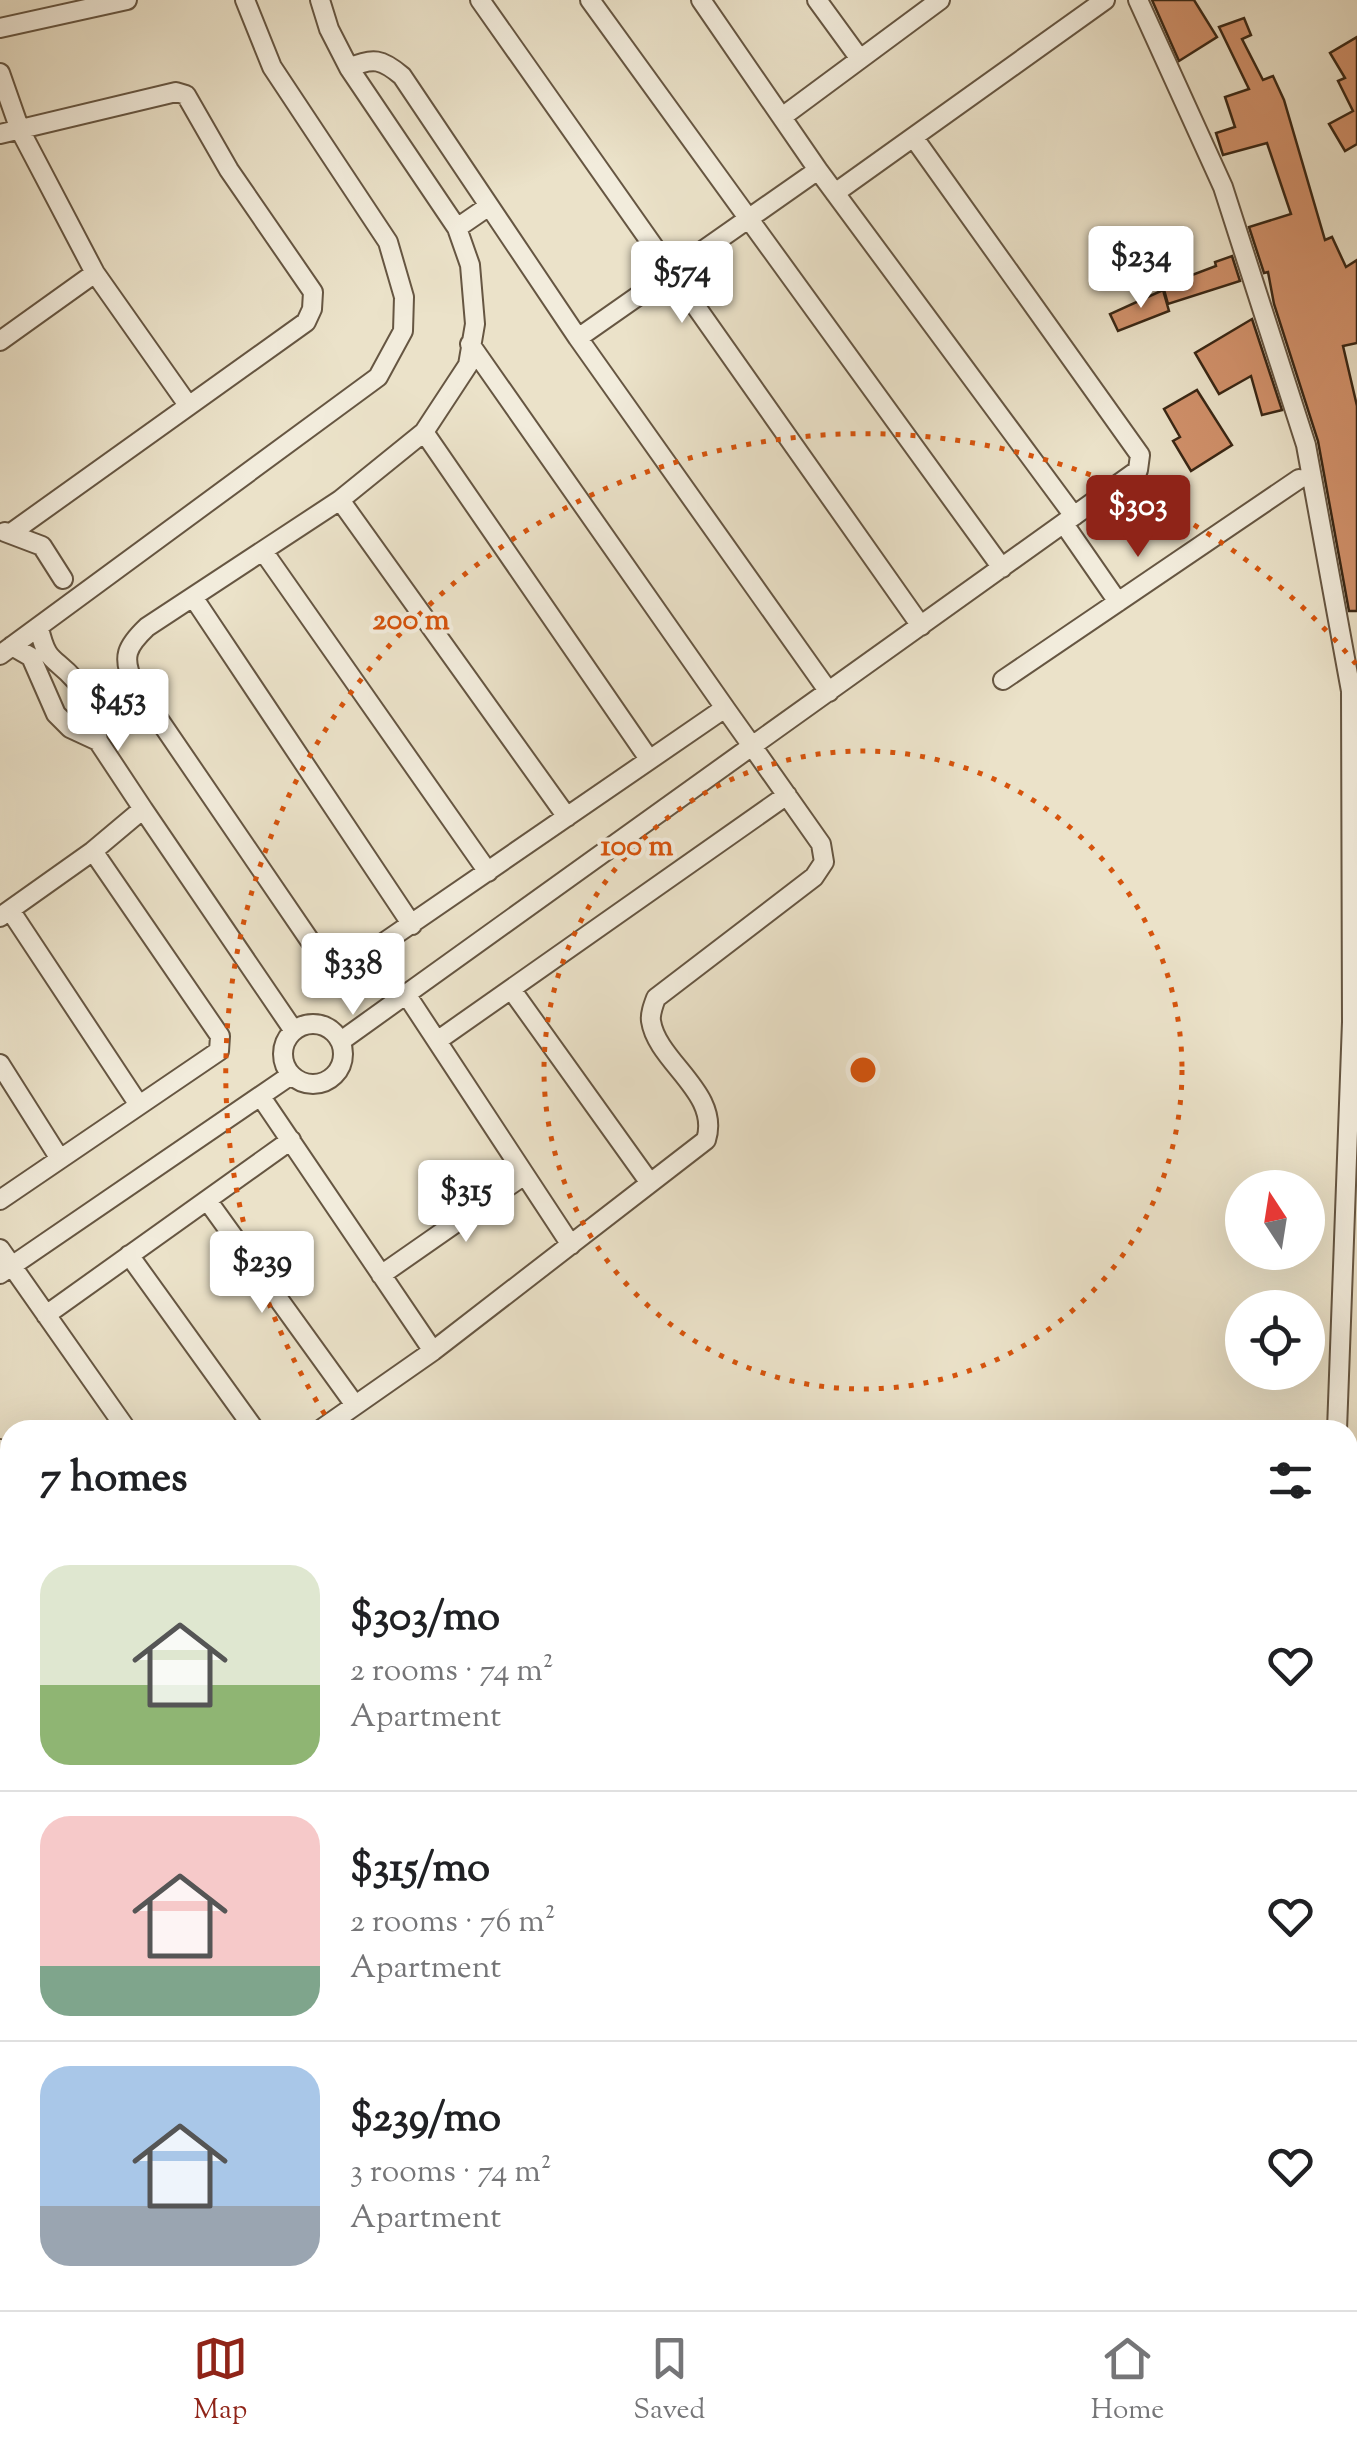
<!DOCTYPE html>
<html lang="en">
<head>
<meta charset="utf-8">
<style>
	body { margin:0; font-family:"Sorts Mill Goudy",serif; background:#f2f2f2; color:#202124; height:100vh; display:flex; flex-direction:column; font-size:38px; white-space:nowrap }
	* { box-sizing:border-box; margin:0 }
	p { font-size:32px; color:#757577 }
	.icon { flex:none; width:55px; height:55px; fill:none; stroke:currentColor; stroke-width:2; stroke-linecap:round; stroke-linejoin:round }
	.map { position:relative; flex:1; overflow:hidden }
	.side { position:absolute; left:0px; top:1420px; width:1358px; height:890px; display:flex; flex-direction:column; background:#fff; border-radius:30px 30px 0 0; box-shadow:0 10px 40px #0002 }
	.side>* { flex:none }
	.needle { width:65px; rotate:348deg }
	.buttons { position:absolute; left:1225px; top:1170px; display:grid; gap:20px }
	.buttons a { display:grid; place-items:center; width:100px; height:100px; border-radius:50%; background:#fff; box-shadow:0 10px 40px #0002; font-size:50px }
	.price { position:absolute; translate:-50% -85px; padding:0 22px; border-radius:10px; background:#fff; color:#222; font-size:32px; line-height:65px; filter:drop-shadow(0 2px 5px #0008) }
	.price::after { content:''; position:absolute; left:50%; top:60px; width:30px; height:22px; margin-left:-15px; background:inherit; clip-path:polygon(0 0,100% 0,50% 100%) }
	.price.active { background:#8f2418; color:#fff }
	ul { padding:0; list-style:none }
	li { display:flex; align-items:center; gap:30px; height:250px; padding:0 40px }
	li+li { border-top:2px solid #e0e0e0 }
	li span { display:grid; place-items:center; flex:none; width:280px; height:200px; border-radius:30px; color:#555 }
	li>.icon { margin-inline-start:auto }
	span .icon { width:120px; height:120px; fill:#fffc; stroke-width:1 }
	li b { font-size:42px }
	h2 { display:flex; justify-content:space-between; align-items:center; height:120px; padding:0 40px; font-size:42px }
	.dock { display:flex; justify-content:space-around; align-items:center; height:140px; border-top:2px solid #e0e0e0; background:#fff; font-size:28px; color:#757577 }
	.dock a { display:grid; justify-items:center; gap:5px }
	.dock .active { color:#8f2418 }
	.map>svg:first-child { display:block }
	.building { fill:#d1916b; stroke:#392715; stroke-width:2.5 }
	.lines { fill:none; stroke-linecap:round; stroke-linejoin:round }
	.minor-casing { stroke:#665642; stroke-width:22 }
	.secondary-casing { stroke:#392715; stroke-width:30 }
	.minor { stroke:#f2ecdc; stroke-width:18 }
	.secondary { stroke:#f2ecdc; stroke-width:25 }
	.ring { fill:none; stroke:#d6540d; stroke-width:5; stroke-dasharray:5 10 }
	.centre { fill:#d6540d; stroke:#f2ecdc; stroke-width:5 }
	.ring-label { font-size:30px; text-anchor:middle; font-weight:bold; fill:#d6540d; stroke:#f2ecdc; stroke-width:8; stroke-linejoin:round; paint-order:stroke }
</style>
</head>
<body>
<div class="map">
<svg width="1357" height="2310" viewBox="0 0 1357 2310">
	<rect width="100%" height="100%" fill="#ebe2c9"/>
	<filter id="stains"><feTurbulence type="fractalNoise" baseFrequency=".002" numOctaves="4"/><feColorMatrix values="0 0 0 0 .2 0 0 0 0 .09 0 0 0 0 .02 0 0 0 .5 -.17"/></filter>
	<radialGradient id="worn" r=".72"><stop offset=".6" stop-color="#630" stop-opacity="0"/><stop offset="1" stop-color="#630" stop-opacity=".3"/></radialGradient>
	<!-- building -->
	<path class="building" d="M 1152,0 L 1194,0 L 1217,37 L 1179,61 Z
		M 1244,18 L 1251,35 L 1242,39 L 1263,80 L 1273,76 L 1284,100 L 1325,240 L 1332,237 L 1346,267 L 1357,260 L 1357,343 L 1343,346 L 1357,406 L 1357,611 L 1349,611 L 1318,441 L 1274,304 L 1268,272 L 1264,273 L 1249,227 L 1291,214 L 1267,143 L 1223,155 L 1216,133 L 1235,127 L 1225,97 L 1249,89 L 1219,27 Z
		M 1357,37 L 1357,144 L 1345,151 L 1329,124 L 1353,111 L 1338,81 L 1345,78 L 1330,53 Z
		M 1232,256 L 1240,281 L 1168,304 L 1163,286 L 1216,266 L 1215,262 Z
		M 1163,290 L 1169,311 L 1118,331 L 1110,314 Z
		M 1252,319 L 1282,410 L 1262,415 L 1251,376 L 1219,394 L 1195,353 Z
		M 1197,390 L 1232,445 L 1191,471 L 1173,441 L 1180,437 L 1164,409 Z"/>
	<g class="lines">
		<!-- minor casing -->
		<g class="minor-casing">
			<path id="minor" d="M 320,0 L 329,29 L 349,68 L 457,228 L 470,265 L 475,324 L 468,365 L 424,432 L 340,500 L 147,627 C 127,646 121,657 134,683 L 317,951 L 333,962 L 357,961 L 725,708 L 752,746 L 341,1041
				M 480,0 L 921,626
				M 590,0 L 1002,568
				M 701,0 L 818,170 L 1074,516
				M 817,0 L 860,59
				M 1138,0 L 1223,187 L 1306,445 L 1351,691 L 1352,1022 L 1337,1430
				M 0,28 L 127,0
				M 349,68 C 373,57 382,59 402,76 L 578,338 L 829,692
				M 0,73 L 20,130 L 95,273 L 188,405
				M 782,117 L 940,0
				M 0,134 L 176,92 L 186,95 L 229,170 L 313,292 L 312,309 L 306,322 L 11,533
				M 835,193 L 1105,0
				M 457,228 L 489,206
				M 578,338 L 818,170
				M 0,341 L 95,273
				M 470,344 L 725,708
				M 424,432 L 649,759
				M 340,500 L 567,817
				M 1064,524 L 1118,602
				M 5,532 L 42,546 L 63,579
				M 263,551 L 488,872
				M 193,597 L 412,925
				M 12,646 L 31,657 L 56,714 L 70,728 L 98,741 C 95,718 90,698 75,680 C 54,656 47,664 39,628
				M 0,655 L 378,377 L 403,331 L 404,297 L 388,242 L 272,67 L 245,0
				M 1003,680 L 1299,479
				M 98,741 L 143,809
				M 93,851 L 143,809 L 294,1031
				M 10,910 L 139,1105
				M 0,917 L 93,851 L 220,1036 L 219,1051 L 0,1200
				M 511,989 L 650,1183
				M 406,994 L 571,1245
				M283 1054a30 30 0 1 1 60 0a30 30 0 1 1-60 0Z
				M 437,1041 L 787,795
				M 0,1064 L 60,1159
				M 261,1097 L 433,1351
				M 207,1200 L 355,1405
				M 0,1249 L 127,1430
				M 129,1255 L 255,1430
				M 0,1274 L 291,1075
				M 381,1275 L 523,1176
				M 46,1315 L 291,1140
				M 320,1430 L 433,1351 L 706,1140 C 721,1093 657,1062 651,1021 C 650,1014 653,1006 656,998 L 814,877 L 824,862 L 821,844 L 752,746 L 1138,470 L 1140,455 L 914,138
				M 0,1449 L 10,1463
				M 1280,2310 L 1280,2300"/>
		</g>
		<!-- secondary casing -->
		<g class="secondary-casing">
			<path id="secondary" d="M 1348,1589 L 1357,1584
				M 264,2310 L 279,2300"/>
		</g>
		<!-- minor -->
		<use href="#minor" class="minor"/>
		<!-- secondary -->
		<use href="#secondary" class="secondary"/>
	</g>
	<!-- distance rings -->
	<g class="ring">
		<circle cx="863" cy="1070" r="319"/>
		<path d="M333 1427A639 639 0 0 1 1356 664"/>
	</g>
	<circle cx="863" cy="1070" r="15" class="centre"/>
	<g class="ring-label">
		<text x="411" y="629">200 m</text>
		<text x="637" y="855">100 m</text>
	</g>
	<rect width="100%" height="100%" filter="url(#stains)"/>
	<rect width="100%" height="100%" fill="url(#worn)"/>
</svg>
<div class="buttons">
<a><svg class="needle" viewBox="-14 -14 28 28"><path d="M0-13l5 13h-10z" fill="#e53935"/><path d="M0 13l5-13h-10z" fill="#757577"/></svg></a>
<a><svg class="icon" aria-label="locate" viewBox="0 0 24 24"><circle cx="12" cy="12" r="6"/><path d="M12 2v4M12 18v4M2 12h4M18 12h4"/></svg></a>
</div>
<b class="price" style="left:1141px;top:311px">$234</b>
<b class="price" style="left:682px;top:326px">$574</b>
<b class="price active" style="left:1138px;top:560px">$303</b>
<b class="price" style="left:118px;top:754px">$453</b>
<b class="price" style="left:353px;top:1018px">$338</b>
<b class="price" style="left:466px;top:1245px">$315</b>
<b class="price" style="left:262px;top:1316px">$239</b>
<section class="side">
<h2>7 homes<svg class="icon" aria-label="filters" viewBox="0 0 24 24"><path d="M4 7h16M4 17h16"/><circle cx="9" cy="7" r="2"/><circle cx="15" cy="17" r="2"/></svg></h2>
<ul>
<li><span style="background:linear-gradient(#dfe7d0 60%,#8fb573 0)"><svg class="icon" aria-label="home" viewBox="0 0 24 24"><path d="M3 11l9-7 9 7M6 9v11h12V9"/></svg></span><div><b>$303/mo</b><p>2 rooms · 74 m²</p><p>Apartment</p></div><svg class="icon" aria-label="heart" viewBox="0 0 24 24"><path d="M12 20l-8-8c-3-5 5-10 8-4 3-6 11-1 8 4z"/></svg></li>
<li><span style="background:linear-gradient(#f6c9c9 75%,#7fa58c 0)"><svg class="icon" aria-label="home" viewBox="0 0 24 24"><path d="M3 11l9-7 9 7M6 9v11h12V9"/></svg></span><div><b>$315/mo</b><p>2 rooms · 76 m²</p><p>Apartment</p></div><svg class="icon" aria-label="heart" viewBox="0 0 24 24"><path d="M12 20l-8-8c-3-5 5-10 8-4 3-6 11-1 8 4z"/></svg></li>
<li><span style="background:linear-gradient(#a9c7e8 70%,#9aa5b1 0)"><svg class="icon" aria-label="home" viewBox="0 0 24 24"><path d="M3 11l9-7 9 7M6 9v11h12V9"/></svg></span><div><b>$239/mo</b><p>3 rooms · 74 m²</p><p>Apartment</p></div><svg class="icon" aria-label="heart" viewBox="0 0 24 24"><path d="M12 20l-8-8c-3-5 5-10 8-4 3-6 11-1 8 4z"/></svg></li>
</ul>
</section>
</div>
<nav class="dock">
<a class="active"><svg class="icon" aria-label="map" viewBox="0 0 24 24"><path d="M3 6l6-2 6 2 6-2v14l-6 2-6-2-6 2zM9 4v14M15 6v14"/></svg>Map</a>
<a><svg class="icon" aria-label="saved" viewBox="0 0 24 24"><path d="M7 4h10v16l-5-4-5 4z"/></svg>Saved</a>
<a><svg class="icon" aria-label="home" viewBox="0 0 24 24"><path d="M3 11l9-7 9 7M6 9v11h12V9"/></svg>Home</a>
</nav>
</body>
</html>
